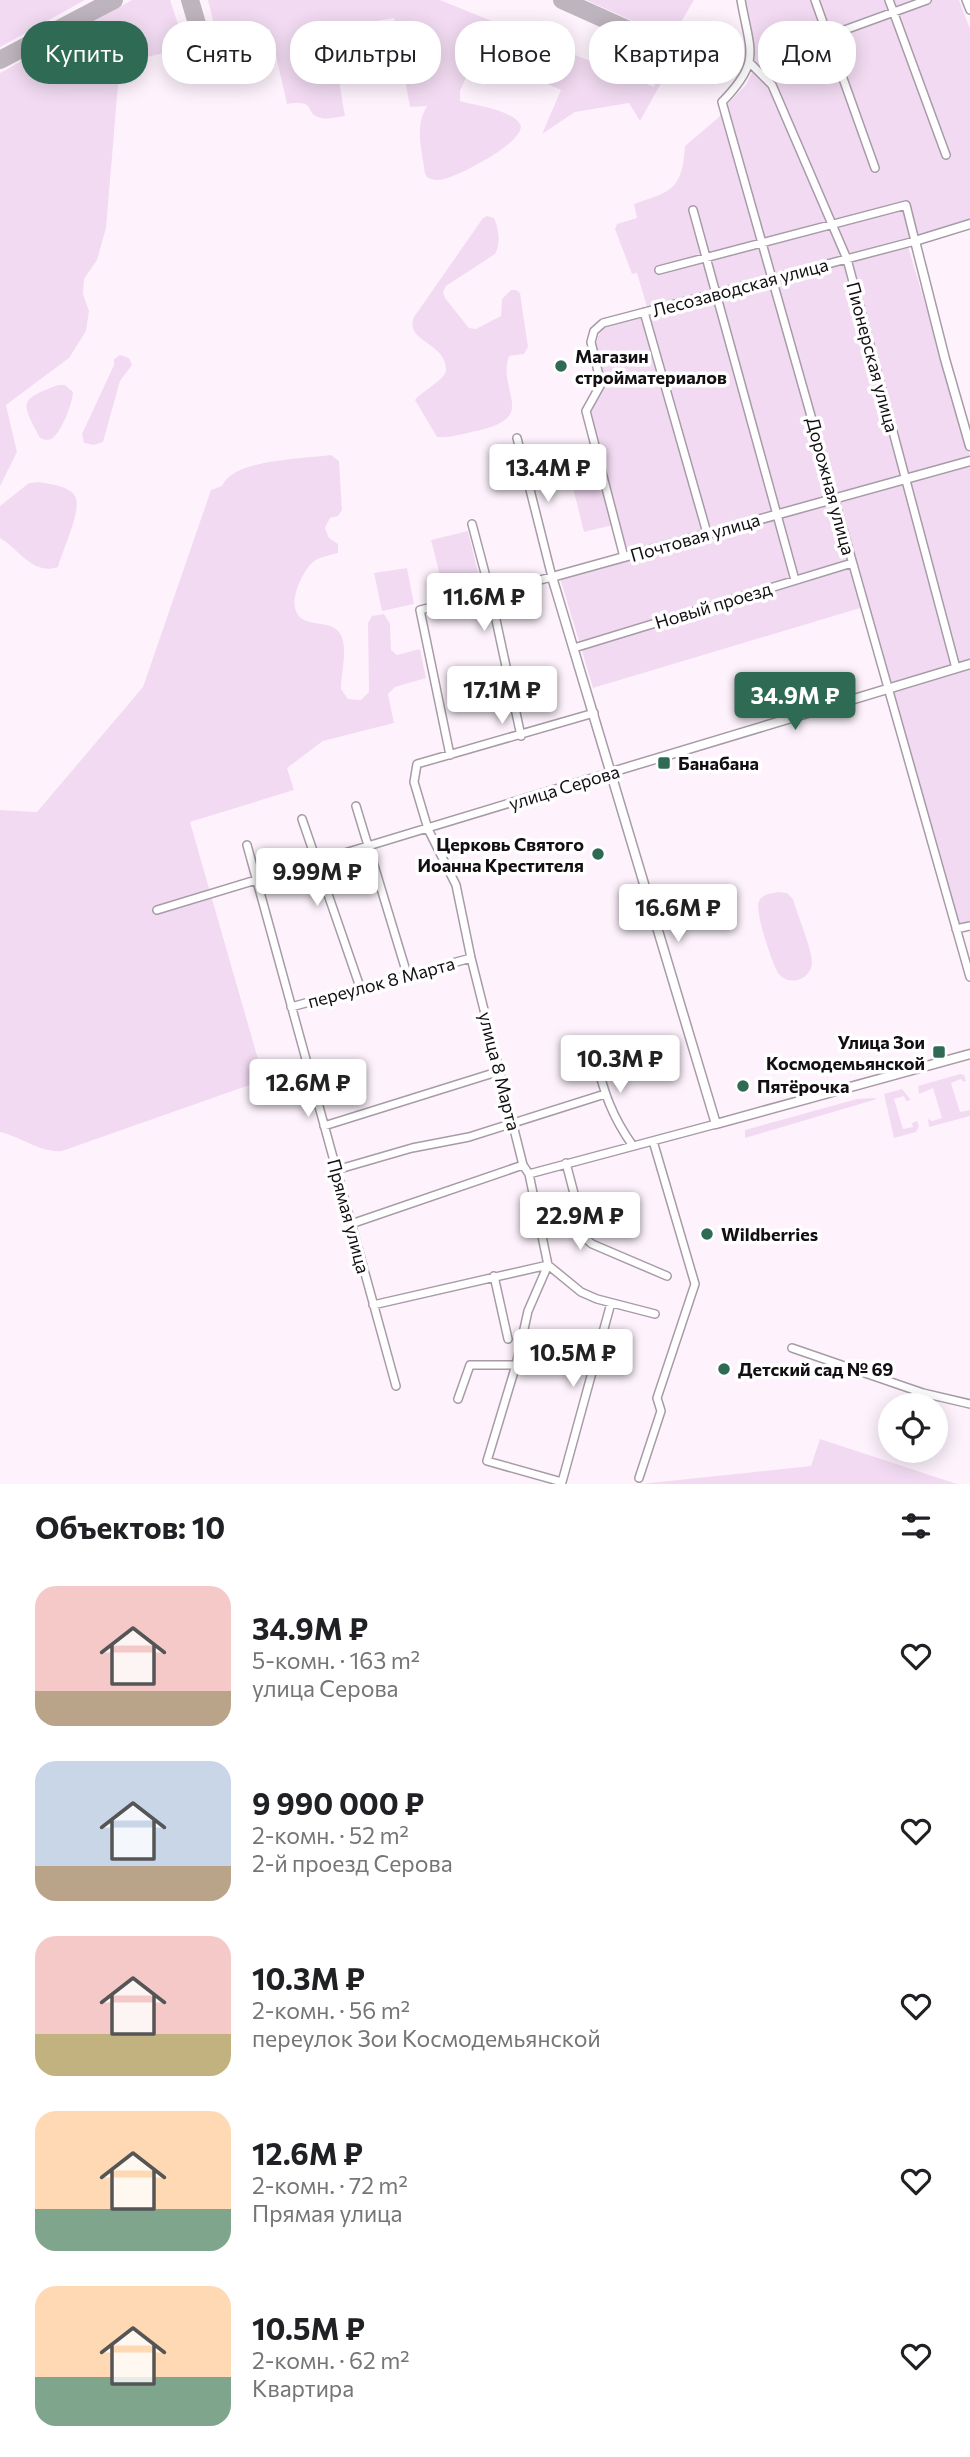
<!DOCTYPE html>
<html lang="ru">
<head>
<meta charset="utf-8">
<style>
	body { margin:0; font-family:Commissioner,sans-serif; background:#f6f6f6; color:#202124; height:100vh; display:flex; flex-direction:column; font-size:26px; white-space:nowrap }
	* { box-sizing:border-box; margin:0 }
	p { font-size:23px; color:#757577 }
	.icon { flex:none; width:38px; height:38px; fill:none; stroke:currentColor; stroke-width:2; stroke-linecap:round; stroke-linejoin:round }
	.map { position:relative; height:1484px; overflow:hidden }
	.drawer { display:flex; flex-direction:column; background:#fff; flex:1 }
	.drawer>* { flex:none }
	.hud { position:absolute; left:21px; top:21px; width:929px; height:63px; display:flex; gap:14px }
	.controls { position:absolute; left:878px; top:1393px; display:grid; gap:14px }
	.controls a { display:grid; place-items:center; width:70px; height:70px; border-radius:50%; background:#fff; box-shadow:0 4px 18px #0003; font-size:35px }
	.price { position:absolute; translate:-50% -60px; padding:0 16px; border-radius:7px; background:#fff; color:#222; font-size:23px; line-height:46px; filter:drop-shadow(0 2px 4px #0008) }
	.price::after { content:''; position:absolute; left:50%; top:42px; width:21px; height:16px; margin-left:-10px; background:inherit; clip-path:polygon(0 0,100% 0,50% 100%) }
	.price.current { background:#2f6a54; color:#fff }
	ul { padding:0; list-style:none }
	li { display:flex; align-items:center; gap:21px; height:175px; padding:0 35px }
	li span { display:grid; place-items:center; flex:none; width:196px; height:140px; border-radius:21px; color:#555 }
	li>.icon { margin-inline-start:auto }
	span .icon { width:84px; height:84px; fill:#fffc; stroke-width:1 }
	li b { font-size:30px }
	h2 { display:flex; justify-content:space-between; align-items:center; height:84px; padding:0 35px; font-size:30px }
	.pill { padding:0 24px; border-radius:28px; background:#fff; box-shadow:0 4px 18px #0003; font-size:24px; line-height:63px }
	.pill.current { background:#2f6a54; color:#fff }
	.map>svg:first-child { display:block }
	.green { fill:#f2dbf2 }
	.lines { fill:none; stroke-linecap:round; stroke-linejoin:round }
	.taxiway { stroke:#beb4bd; stroke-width:18 }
	.minor-casing { stroke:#a79ba7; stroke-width:10 }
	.tertiary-casing { stroke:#a79ba7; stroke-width:11 }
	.minor { stroke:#fff; stroke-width:7 }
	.tertiary { stroke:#fff; stroke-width:8 }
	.poi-dot { fill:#2f6a54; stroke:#fff; stroke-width:2.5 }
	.labels { text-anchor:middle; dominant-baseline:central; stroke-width:7; stroke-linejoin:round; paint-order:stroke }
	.street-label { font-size:18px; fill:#130f13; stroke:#fff }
	.poi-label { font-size:18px; font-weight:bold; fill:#130f13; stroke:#fff; text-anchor:start }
</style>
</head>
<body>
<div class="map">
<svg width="970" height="1484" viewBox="0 0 970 1484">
	<rect width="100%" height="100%" fill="#fef3fd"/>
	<!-- green -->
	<path class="green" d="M 0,0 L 85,0 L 0,47 Z
		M 132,0 L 170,0 L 186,48 L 134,60 L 119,73 L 106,228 L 97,260 L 84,279 L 83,294 L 89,311 L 86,331 L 69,358 L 6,405 L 17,452 L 0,486 L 0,73 Z
		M 208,0 L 440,0 L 654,87 L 673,39 L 586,0 L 694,0 L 681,22 L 660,85 L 640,121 L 629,103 L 575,112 L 542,134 L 561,90 L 476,54 L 460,91 L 460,101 C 474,105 512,110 520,124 C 529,140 459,176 444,179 C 439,181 434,180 428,178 L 425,174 C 422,150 414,127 427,106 L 410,107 L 394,18 L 354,25 L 363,76 L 339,81 L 345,116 C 337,117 328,120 321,118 C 303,114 318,99 287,104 L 270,29 L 218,41 Z
		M 746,0 L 959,0 L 970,29 L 970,219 L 910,237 L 647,307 L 637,273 L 632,274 L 615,229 L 617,224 L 637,218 L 634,204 C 672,191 682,190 685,146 L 719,117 L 727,104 L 746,85 L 753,71 L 755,57 Z
		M 487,216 L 494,218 C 499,229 501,244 495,254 L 446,286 L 443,292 L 445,298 L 469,328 L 476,329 L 501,316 L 502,299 L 511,290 L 516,290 L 520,293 L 528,347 L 524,354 L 509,356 C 497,391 538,416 481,430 C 466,433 452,438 437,437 L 415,400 C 422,391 447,379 446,369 C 445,342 404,342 414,317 L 483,218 Z
		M 908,246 L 970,456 L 625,552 L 590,413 L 605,385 C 601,366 588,341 605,327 Z
		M 120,355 L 129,358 L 132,365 L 120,381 L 103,442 L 94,445 L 84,443 L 82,434 L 114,365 L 114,359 Z
		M 58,385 L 65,385 L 73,392 C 73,402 61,434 51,439 C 46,441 44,439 40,438 C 21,402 18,400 58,385 Z
		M 593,445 L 613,525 L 584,532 L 564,452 Z
		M 331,455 L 339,461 L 342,510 L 338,516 L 330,518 L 325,528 L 329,538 L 338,544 L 338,553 C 331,555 319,557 313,562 C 303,571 290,598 296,611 C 303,630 332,617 341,635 C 348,650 341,673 341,689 L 348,699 L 361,700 L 369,692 L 368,623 L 372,616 L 384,614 L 390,624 L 391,650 L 397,655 L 420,649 L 426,678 L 395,687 L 388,694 L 394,723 L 323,741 L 287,768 L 294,790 L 190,822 L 264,1080 L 62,1151 C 40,1153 22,1137 0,1132 L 0,810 L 37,812 L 143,687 L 211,490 L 222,486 C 233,459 303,459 331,455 Z
		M 970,466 L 970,659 L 889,684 L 867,606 L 593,688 L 560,578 Z
		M 39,482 C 49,484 70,486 75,496 C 83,509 62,551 58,567 C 33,576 19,549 0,538 L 0,506 L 29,483 Z
		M 468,531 L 482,590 L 446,599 L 431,540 Z
		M 407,568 L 414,604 L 382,611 L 374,573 Z
		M 970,669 L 970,921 L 958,925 L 891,693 Z
		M 779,892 L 787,893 L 793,899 C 797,914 813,951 812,964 C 811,972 805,978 798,980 C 789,982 783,979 778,973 C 772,963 754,910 759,901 C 763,894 772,893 779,892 Z
		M 960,1074 L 964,1075 L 966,1081 L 963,1082 L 961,1079 L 951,1083 L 960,1112 L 970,1110 L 970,1116 L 929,1127 L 928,1119 L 932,1121 L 942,1118 L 933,1088 L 919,1094 L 918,1086 Z
		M 902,1089 L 911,1100 L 906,1101 L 904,1096 L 894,1099 L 903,1129 L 913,1127 L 912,1123 L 917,1121 L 919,1126 L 916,1132 L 894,1138 L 884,1094 Z
		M 873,1098 L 877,1099 L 745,1138 L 745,1130 L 857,1099 Z
		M 820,1439 L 957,1484 L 640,1484 L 811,1466 Z"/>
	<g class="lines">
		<!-- taxiway -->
		<path class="taxiway" d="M 190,0 L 203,44
			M 562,0 L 660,44
			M 0,60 L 114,0"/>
		<!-- minor casing -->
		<g class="minor-casing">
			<path id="minor" d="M 741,0 C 750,52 762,61 722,102 C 806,393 886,686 970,977
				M 815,0 L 875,168
				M 889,0 L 946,155
				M 966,0 L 970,10
				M 828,36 L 927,0
				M 750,63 L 772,85 L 847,259 L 956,668
				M 693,210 L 795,580
				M 644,312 L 707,533
				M 472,524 L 490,592 L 521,736
				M 624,557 L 586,411 L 601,384 L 591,342 L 594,331 L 603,323 L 915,241 L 906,205 L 659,270
				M 574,648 L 852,563
				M 594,713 L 417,764 L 414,782 L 428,829 L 456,885 L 471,958 L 523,1165 L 529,1174 L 548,1265 L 581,1292 L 597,1299 L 655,1314
				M 450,755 L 420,610 L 552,577 L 517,438
				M 356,806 L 407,974
				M 302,819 L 360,987
				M 247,845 L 396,1386
				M 157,910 L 612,772
				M 956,929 L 970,926
				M 291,1007 L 471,958
				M 593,1051 C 604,1090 609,1112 633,1146
				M 324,1126 L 500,1071
				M 566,1163 L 586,1239 L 592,1244 L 667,1276
				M 336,1170 L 412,1148 L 469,1137 L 605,1094
				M 529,1174 L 716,1124
				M 351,1224 L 523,1165
				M 548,1265 L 528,1311 L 516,1365 L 487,1461 L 562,1482 L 611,1303
				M 494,1276 L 508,1339
				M 373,1305 L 548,1265
				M 792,1348 L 923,1393 L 970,1404
				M 458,1399 L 470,1365 L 516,1365
				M 639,1478 L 661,1411 L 657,1398 L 695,1284 L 653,1141"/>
		</g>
		<!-- tertiary casing -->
		<g class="tertiary-casing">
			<path id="tertiary" d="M 970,224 L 915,241 L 945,359 L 970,446
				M 970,461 L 552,577 L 716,1124 L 970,1054
				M 612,772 L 970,664"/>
		</g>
		<!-- minor -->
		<use href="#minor" class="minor"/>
		<!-- tertiary -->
		<use href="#tertiary" class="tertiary"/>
	</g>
	<!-- markers -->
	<g class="poi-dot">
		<circle cx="561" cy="366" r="7"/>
		<rect x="657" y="756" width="14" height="14" rx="3.5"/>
		<circle cx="598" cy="854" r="7"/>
		<rect x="932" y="1045" width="14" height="14" rx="3.5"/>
		<circle cx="743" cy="1086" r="7"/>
		<circle cx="707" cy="1234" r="7"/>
		<circle cx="724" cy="1369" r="7"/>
	</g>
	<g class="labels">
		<!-- street labels -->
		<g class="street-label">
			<text transform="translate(740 287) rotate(-15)">Лесозаводская улица</text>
			<text transform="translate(873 357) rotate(75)">Пионерская улица</text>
			<text transform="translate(831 486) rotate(75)">Дорожная улица</text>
			<text transform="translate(695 537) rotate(-16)">Почтовая улица</text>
			<text transform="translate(713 605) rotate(-17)">Новый проезд</text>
			<text transform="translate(564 787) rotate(-17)">улица Серова</text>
			<text transform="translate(381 982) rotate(-15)">переулок 8 Марта</text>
			<text transform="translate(500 1071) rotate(76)">улица 8 Марта</text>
			<text transform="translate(349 1216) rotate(75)">Прямая улица</text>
		</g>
		<!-- poi labels -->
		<g class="poi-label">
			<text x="575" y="356">Магазин<tspan x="575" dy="21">стройматериалов</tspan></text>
			<text x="678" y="763">Банабана</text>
			<text x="584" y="844" text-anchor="end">Церковь Святого<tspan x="584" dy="21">Иоанна Крестителя</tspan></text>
			<text x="925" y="1042" text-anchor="end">Улица Зои<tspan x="925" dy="21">Космодемьянской</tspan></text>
			<text x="757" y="1086">Пятёрочка</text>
			<text x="721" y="1234">Wildberries</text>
			<text x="738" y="1369">Детский сад № 69</text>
		</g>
	</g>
</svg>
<div class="controls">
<a><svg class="icon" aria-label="locate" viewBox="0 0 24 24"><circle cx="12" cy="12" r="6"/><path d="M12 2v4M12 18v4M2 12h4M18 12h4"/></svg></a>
</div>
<b class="price" style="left:548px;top:504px">13.4M ₽</b>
<b class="price" style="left:484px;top:633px">11.6M ₽</b>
<b class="price" style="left:502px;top:726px">17.1M ₽</b>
<b class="price current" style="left:795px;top:732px">34.9M ₽</b>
<b class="price" style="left:317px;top:908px">9.99M ₽</b>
<b class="price" style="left:678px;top:944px">16.6M ₽</b>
<b class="price" style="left:620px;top:1095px">10.3M ₽</b>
<b class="price" style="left:308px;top:1119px">12.6M ₽</b>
<b class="price" style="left:580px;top:1252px">22.9M ₽</b>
<b class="price" style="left:573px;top:1389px">10.5M ₽</b>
<div class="hud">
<a class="pill current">Купить</a>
<a class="pill">Снять</a>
<a class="pill">Фильтры</a>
<a class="pill">Новое</a>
<a class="pill">Квартира</a>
<a class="pill">Дом</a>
</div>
</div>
<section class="drawer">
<h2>Объектов: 10<svg class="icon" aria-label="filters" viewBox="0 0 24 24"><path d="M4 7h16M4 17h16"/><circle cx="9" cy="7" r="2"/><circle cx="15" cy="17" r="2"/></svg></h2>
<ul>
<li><span style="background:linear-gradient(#f6c9c9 75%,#b9a48a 0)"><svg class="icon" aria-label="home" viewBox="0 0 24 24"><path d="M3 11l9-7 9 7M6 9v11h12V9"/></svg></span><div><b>34.9M ₽</b><p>5-комн. · 163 m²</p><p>улица Серова</p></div><svg class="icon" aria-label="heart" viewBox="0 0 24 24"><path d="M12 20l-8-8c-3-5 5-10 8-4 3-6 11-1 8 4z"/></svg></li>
<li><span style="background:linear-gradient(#c9d6e8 75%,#b9a48a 0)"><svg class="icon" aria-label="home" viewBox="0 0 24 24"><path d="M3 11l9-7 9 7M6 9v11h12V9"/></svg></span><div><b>9 990 000 ₽</b><p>2-комн. · 52 m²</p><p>2-й проезд Серова</p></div><svg class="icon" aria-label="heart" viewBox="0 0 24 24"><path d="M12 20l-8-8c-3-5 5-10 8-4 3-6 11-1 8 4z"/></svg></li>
<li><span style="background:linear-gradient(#f6c9c9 70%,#c2b280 0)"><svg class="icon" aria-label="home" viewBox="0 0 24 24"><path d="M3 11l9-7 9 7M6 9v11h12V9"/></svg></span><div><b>10.3M ₽</b><p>2-комн. · 56 m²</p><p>переулок Зои Космодемьянской</p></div><svg class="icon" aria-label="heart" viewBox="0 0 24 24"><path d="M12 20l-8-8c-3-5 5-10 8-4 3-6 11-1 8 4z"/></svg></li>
<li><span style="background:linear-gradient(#ffd9b3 70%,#7fa58c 0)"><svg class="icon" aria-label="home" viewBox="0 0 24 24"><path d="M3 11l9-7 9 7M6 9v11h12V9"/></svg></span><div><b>12.6M ₽</b><p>2-комн. · 72 m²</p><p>Прямая улица</p></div><svg class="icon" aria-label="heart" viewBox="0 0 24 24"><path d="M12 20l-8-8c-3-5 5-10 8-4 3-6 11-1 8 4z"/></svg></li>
<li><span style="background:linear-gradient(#ffd9b3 65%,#7fa58c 0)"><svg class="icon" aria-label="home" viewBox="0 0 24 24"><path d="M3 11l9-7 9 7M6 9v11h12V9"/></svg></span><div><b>10.5M ₽</b><p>2-комн. · 62 m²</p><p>Квартира</p></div><svg class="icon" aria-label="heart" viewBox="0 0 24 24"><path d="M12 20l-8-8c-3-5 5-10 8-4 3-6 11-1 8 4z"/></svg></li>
</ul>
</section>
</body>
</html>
